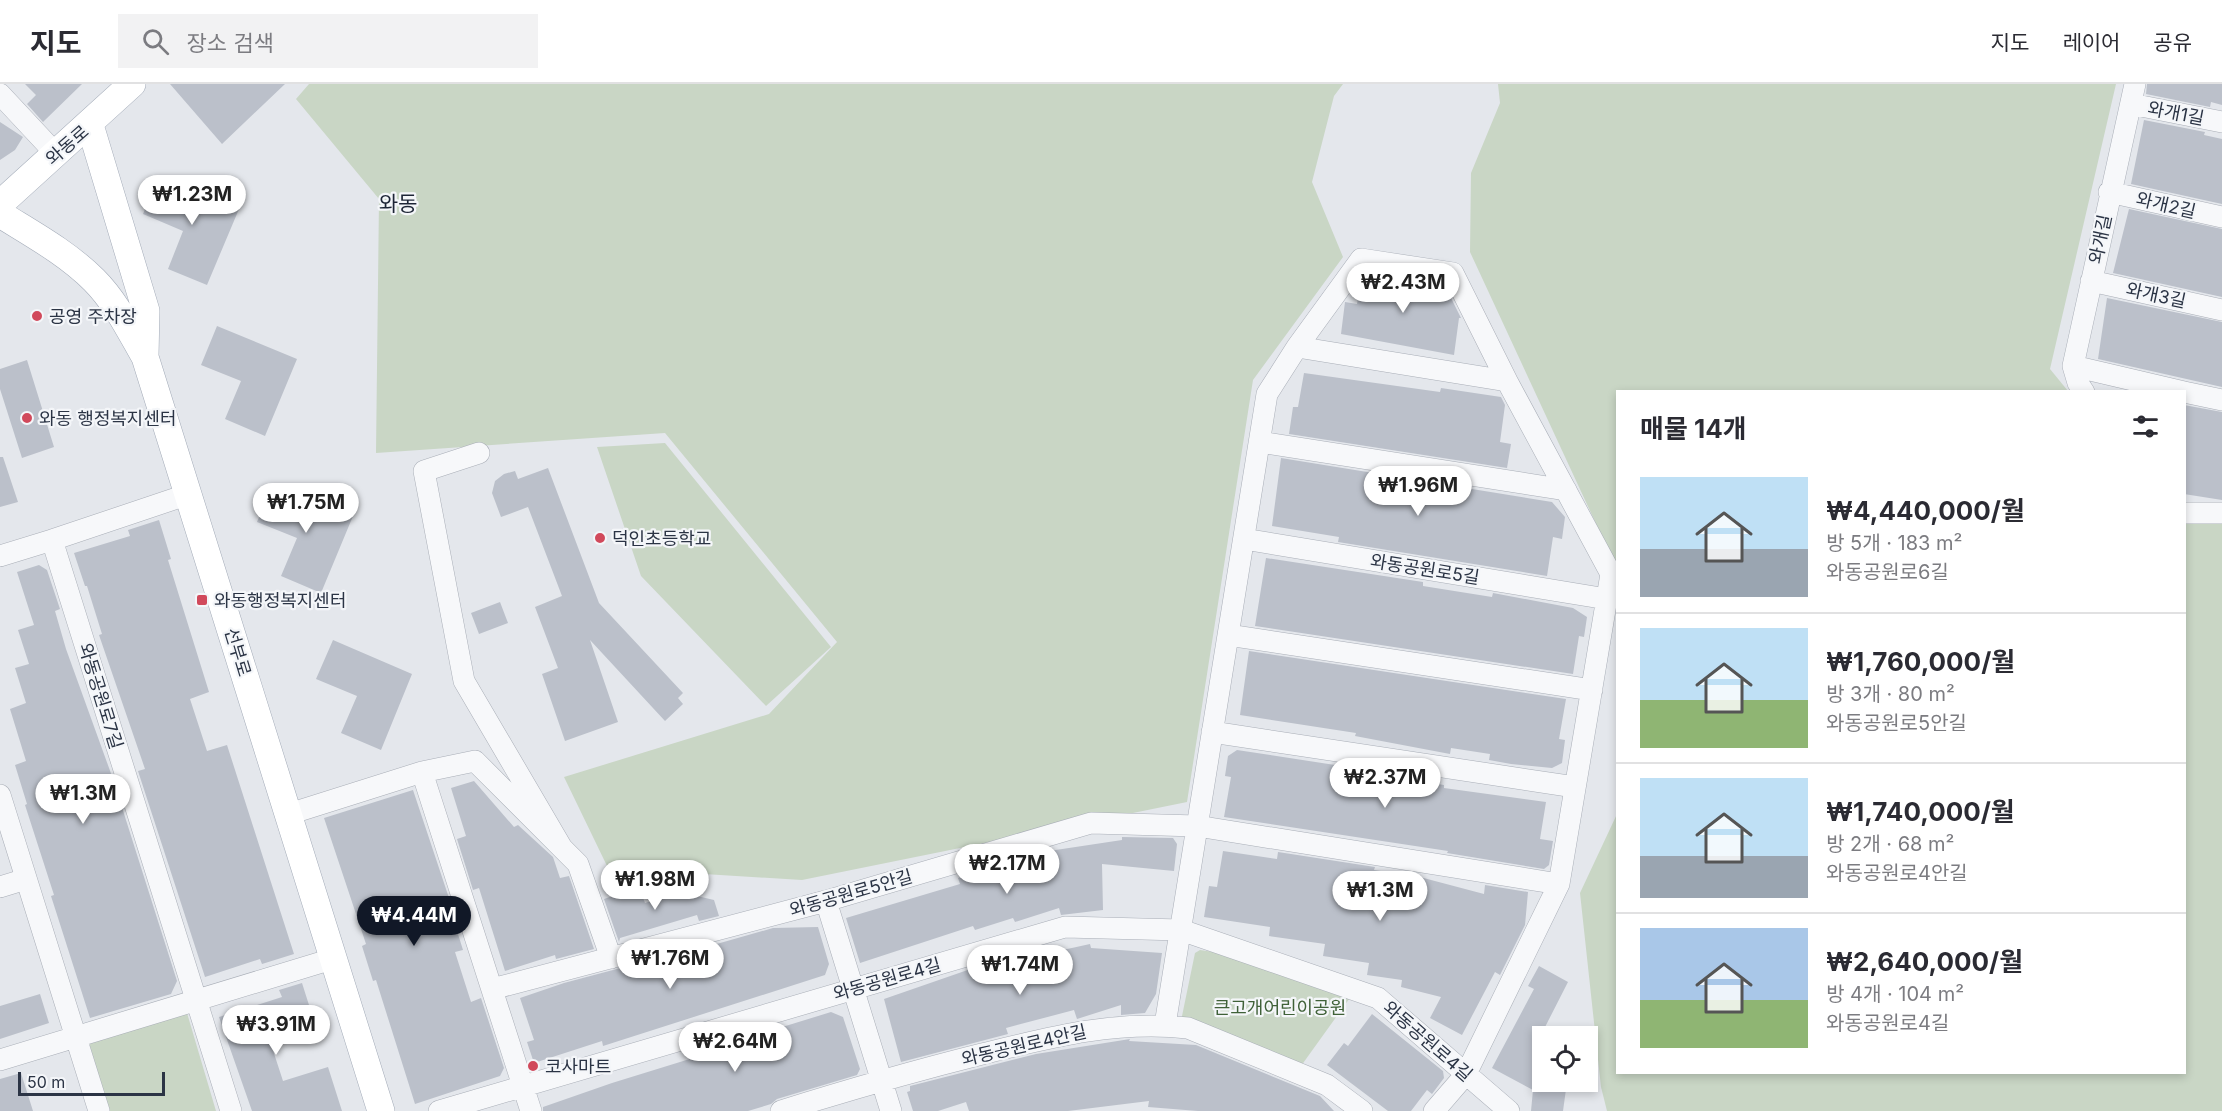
<!DOCTYPE html>
<html lang="ko">
<head>
<meta charset="utf-8">
<style>
	body { margin:0; font-family:Inter,"Noto Sans KR",sans-serif; background:#f2f2f3; color:#2b2b33; height:100vh; display:flex; flex-direction:column; font-size:22px; white-space:nowrap }
	* { box-sizing:border-box; margin:0 }
	p { font-size:20px; color:#7c7c81 }
	.icon { flex:none; width:33px; height:33px; fill:none; stroke:currentColor; stroke-width:2; stroke-linecap:round; stroke-linejoin:round }
	.map { position:relative; flex:1; overflow:hidden }
	.drawer { position:absolute; left:1616px; top:306px; width:570px; height:684px; display:flex; flex-direction:column; background:#fff; border-radius:0px; box-shadow:0 3px 9px #0003 }
	.drawer>* { flex:none }
	.controls { position:absolute; left:1532px; top:942px; display:grid; gap:12px }
	.controls a { display:grid; place-items:center; width:66px; height:66px; border-radius:0px; background:#fff; box-shadow:0 3px 9px #0003; font-size:30px }
	.scale { position:absolute; left:18px; bottom:15px; width:147px; box-sizing:border-box; padding-left:6px; border:3px solid #2b3445; border-top:0; font-size:16px; line-height:21px; white-space:nowrap; color:#2b3445; -webkit-text-stroke:4px #f4f6f9; paint-order:stroke }
	.price { position:absolute; translate:-50% -51px; padding:0 14px; border-radius:21px; background:#fff; color:#222; font-size:20px; line-height:39px; filter:drop-shadow(0 2px 3px #0008) }
	.price::after { content:''; position:absolute; left:50%; top:36px; width:18px; height:14px; margin-left:-9px; background:inherit; clip-path:polygon(0 0,100% 0,50% 100%) }
	.price.active { background:#111827; color:#fff }
	ul { padding:0; list-style:none }
	li { display:flex; align-items:center; gap:18px; height:150px; padding:0 24px }
	li+li { border-top:2px solid #e1e1e2 }
	li span { display:grid; place-items:center; flex:none; width:168px; height:120px; border-radius:0px; color:#555 }
	li>.icon { margin-inline-start:auto }
	span .icon { width:72px; height:72px; fill:#fffc; stroke-width:1 }
	li b { font-size:26px }
	h2 { display:flex; justify-content:space-between; align-items:center; height:72px; padding:0 24px; font-size:26px }
	header { display:flex; align-items:center; gap:36px; box-sizing:border-box; height:84px; padding:0 30px; background:#fff; border-bottom:2px solid #e1e1e2 }
	header strong { font-size:28px }
	nav { display:flex; gap:33px; margin-inline-start:auto; font-size:21px }
	.search { width:420px; height:54px; background:#f2f2f3; display:flex; align-items:center; gap:15px; box-sizing:border-box; padding:0 21px; border-radius:0px; color:#7c7c81; font-size:22px }
	.map>svg:first-child { display:block }
	.green { fill:#c9d6c5 }
	.building { fill:#bbc0ca }
	.lines { fill:none; stroke-linecap:round; stroke-linejoin:round }
	.minor-casing { stroke:#a9aeb7; stroke-width:22 }
	.major-casing { stroke:#a3abb8; stroke-width:28 }
	.minor { stroke:#f7f8fa; stroke-width:21 }
	.major { stroke:#fff; stroke-width:27 }
	.poi-dot { fill:#d1495b; stroke:#f4f6f9; stroke-width:2 }
	.labels { text-anchor:middle; dominant-baseline:central; stroke-width:4.5; stroke-linejoin:round; paint-order:stroke }
	.street-label { font-size:18px; fill:#2b3445; stroke:#f4f6f9 }
	.poi-label { font-size:18px; fill:#2b3445; stroke:#f4f6f9; text-anchor:start }
	.park-label { font-size:18px; fill:#3f6138; stroke:#f4f6f9 }
	.quarter-label { font-size:21px; fill:#1d2536; stroke:#f4f6f9 }
</style>
</head>
<body>
<header>
<strong>지도</strong>
<div class="search"><svg class="icon" aria-label="search" viewBox="0 0 24 24"><circle cx="10" cy="10" r="6"/><path d="M15 15l6 6"/></svg>장소 검색</div>
<nav><a>지도</a><a>레이어</a><a>공유</a></nav>
</header>
<div class="map">
<svg width="2222" height="1027" viewBox="0 0 2222 1027">
	<rect width="100%" height="100%" fill="#e4e7ec"/>
	<!-- green -->
	<path class="green" d="M 309,0 L 1343,0 L 1334,12 L 1312,98 L 1343,173 L 1253,296 L 1187,718 L 802,796 L 608,784 L 564,693 L 769,630 L 837,558 L 665,349 L 376,369 L 379,115 L 296,15 Z
		M 1498,0 L 2116,0 L 2050,285 L 2068,307 L 1617,308 L 1617,485 L 1470,168 L 1471,89 L 1500,19 Z
		M 665,359 L 831,563 L 766,622 L 641,492 L 597,363 Z
		M 2184,438 L 2222,439 L 2222,1027 L 1607,1027 L 1601,1003 L 1580,809 L 1617,730 L 1617,988 L 2184,988 Z
		M 1200,866 L 1294,880 L 1352,911 L 1301,982 L 1185,939 L 1182,932 L 1195,869 Z
		M 187,929 L 216,1027 L 109,1027 L 89,959 Z"/>
	<!-- building -->
	<path class="building" d="M 25,0 L 82,0 L 43,38 L 27,20 L 36,11 Z
		M 170,0 L 285,0 L 222,60 Z
		M 2147,0 L 2222,0 L 2222,21 L 2211,18 L 2210,23 L 2146,10 Z
		M 2144,36 L 2205,48 L 2204,51 L 2222,55 L 2222,120 L 2131,100 Z
		M 0,38 L 23,53 L 15,66 L 0,76 Z
		M 159,91 L 239,125 L 207,201 L 168,185 L 183,147 L 143,130 Z
		M 2129,125 L 2222,145 L 2222,213 L 2113,189 Z
		M 1371,189 L 1445,202 L 1461,234 L 1459,234 L 1454,271 L 1341,250 L 1345,218 L 1357,220 L 1360,203 Z
		M 2107,214 L 2222,238 L 2222,303 L 2098,275 Z
		M 217,242 L 297,275 L 265,352 L 225,335 L 241,297 L 201,281 Z
		M 27,276 L 54,363 L 22,374 L 0,305 L 0,285 Z
		M 1304,289 L 1440,308 L 1441,304 L 1501,313 L 1505,321 L 1500,358 L 1511,360 L 1507,384 L 1289,350 L 1293,323 L 1298,323 Z
		M 2184,321 L 2222,328 L 2222,416 L 2184,410 Z
		M 0,373 L 3,373 L 18,418 L 0,423 Z
		M 1281,374 L 1552,418 L 1565,433 L 1562,455 L 1553,453 L 1547,492 L 1338,458 L 1339,453 L 1272,442 Z
		M 548,384 L 599,519 L 683,609 L 678,614 L 683,620 L 665,637 L 590,556 L 618,638 L 565,657 L 542,590 L 558,584 L 535,523 L 562,512 L 528,423 L 501,433 L 492,409 L 495,397 L 504,390 L 515,387 L 518,395 Z
		M 273,399 L 353,432 L 321,509 L 281,492 L 297,454 L 257,438 Z
		M 159,436 L 171,475 L 168,476 L 209,608 L 190,615 L 207,667 L 227,661 L 294,870 L 262,880 L 260,875 L 205,893 L 138,687 L 145,685 L 99,551 L 102,550 L 87,502 L 85,502 L 74,469 L 130,452 L 128,446 Z
		M 1266,474 L 1423,498 L 1423,502 L 1492,513 L 1493,509 L 1573,524 L 1587,533 L 1584,553 L 1579,552 L 1573,590 L 1255,542 Z
		M 39,481 L 47,486 L 60,525 L 55,527 L 66,565 L 113,695 L 177,897 L 171,910 L 90,934 L 51,812 L 54,811 L 25,721 L 27,720 L 15,681 L 26,677 L 10,625 L 26,619 L 15,584 L 29,580 L 18,546 L 34,541 L 17,488 Z
		M 500,518 L 508,539 L 479,550 L 471,529 Z
		M 333,556 L 412,590 L 381,666 L 341,649 L 357,612 L 316,595 Z
		M 1249,567 L 1566,615 L 1559,655 L 1565,656 L 1562,679 L 1552,684 L 1511,680 L 1489,676 L 1490,670 L 1451,664 L 1450,670 L 1355,652 L 1356,649 L 1240,631 Z
		M 1237,666 L 1335,681 L 1335,683 L 1444,701 L 1444,704 L 1546,718 L 1540,755 L 1553,757 L 1549,781 L 1544,785 L 1447,769 L 1448,767 L 1224,733 L 1231,693 L 1225,692 L 1228,672 Z
		M 474,697 L 514,743 L 518,741 L 553,773 L 560,794 L 569,792 L 594,865 L 556,875 L 555,871 L 505,887 L 479,804 L 473,806 L 457,755 L 466,752 L 451,704 Z
		M 413,706 L 449,814 L 447,815 L 463,866 L 455,868 L 471,918 L 481,914 L 504,984 L 500,992 L 415,1020 L 376,896 L 373,897 L 362,862 L 366,860 L 324,734 Z
		M 1122,753 L 1173,754 L 1177,760 L 1174,787 L 1102,780 L 1103,826 L 1061,831 L 1059,824 L 1015,838 L 1013,834 L 975,846 L 973,842 L 860,879 L 846,834 L 960,800 L 958,794 L 982,786 L 983,789 L 1049,767 L 1122,756 Z
		M 1223,767 L 1277,775 L 1278,768 L 1375,783 L 1374,786 L 1416,792 L 1484,810 L 1485,801 L 1528,808 L 1525,841 L 1500,891 L 1495,888 L 1462,951 L 1430,934 L 1441,913 L 1401,903 L 1402,896 L 1367,891 L 1369,879 L 1323,872 L 1325,860 L 1269,852 L 1270,843 L 1204,833 L 1209,802 L 1217,803 Z
		M 639,803 L 645,819 L 680,808 L 714,816 L 719,832 L 699,837 L 697,831 L 620,854 L 619,858 L 604,815 Z
		M 818,843 L 829,880 L 825,891 L 603,962 L 602,957 L 534,979 L 527,958 L 534,956 L 520,914 L 564,899 L 628,882 L 629,885 L 773,844 Z
		M 1090,860 L 1091,864 L 1162,869 L 1156,910 L 1145,929 L 1121,931 L 1121,921 L 1077,935 L 1074,926 L 1006,944 L 1008,950 L 901,978 L 884,915 L 985,880 L 1039,868 L 1040,871 Z
		M 1539,882 L 1568,898 L 1542,949 L 1542,998 L 1567,998 L 1563,1027 L 1531,1027 L 1533,1006 L 1492,984 L 1534,905 L 1528,902 Z
		M 302,899 L 315,940 L 269,954 L 283,997 L 328,983 L 342,1027 L 252,1027 L 219,933 L 282,913 L 279,906 Z
		M 40,910 L 49,939 L 0,955 L 0,922 Z
		M 831,928 L 843,933 L 860,985 L 857,991 L 777,1015 L 771,1020 L 748,1027 L 543,1027 L 543,1023 L 612,999 L 735,961 L 734,958 Z
		M 1372,930 L 1443,987 L 1444,994 L 1432,1010 L 1427,1006 L 1411,1027 L 1388,1027 L 1327,981 L 1344,959 L 1348,962 Z
		M 1130,955 L 1129,957 L 1196,961 L 1320,1012 L 1334,1027 L 1198,1027 L 1148,1023 L 1149,1017 L 1068,1027 L 969,1027 L 966,1018 L 938,1027 L 913,1027 L 907,1008 L 910,1007 L 910,1002 L 1036,970 Z
		M 21,989 L 33,1027 L 0,1027 L 0,995 Z"/>
	<g class="lines">
		<!-- minor casing -->
		<g class="minor-casing">
			<path id="minor" d="M 0,10 L 56,70
				M 2131,20 L 2222,38
				M 2109,108 L 2222,133
				M 2091,197 L 2222,226
				M 1297,263 L 1361,175 L 1453,189 L 1507,297
				M 2073,282 L 2184,308
				M 2084,308 L 2078,299 L 2073,282 L 2135,0
				M 2184,308 L 2222,316
				M 1260,358 L 1566,406
				M 479,369 L 424,387 L 464,597 L 562,764
				M 2184,429 L 2222,429
				M 1244,455 L 1607,515
				M 52,456 L 189,410
				M 0,472 L 52,456 L 231,1027
				M 1228,551 L 1592,606
				M 1212,648 L 1575,703
				M 422,688 L 531,1027
				M 0,711 L 99,1027
				M 289,730 L 422,688 L 475,677 L 578,780 L 611,874
				M 0,803 L 26,795
				M 826,817 L 891,1027
				M 492,905 L 826,817 L 1091,739 L 1197,742 L 1559,800
				M 1165,941 L 1267,310 L 1297,263 L 1507,297 L 1611,490 L 1559,800 L 1466,990 L 1434,1027
				M 0,976 L 332,875
				M 439,1027 L 1065,843 L 1181,846 L 1378,914 L 1509,1027
				M 781,1027 C 848,1006 914,987 982,970 C 1051,953 1117,936 1188,944 L 1327,1001 L 1362,1027"/>
		</g>
		<!-- major casing -->
		<g class="major-casing">
			<path id="major" d="M 90,41 L 146,227 L 145,272
				M 0,120 L 132,0
				M 0,130 C 32,150 67,169 94,196 C 116,218 130,247 145,273 L 381,1027"/>
		</g>
		<!-- minor -->
		<use href="#minor" class="minor"/>
		<!-- major -->
		<use href="#major" class="major"/>
	</g>
	<!-- markers -->
	<g class="poi-dot">
		<circle cx="37" cy="232" r="6"/>
		<circle cx="27" cy="334" r="6"/>
		<circle cx="600" cy="454" r="6"/>
		<rect x="196" y="510" width="12" height="12" rx="3"/>
		<circle cx="533" cy="982" r="6"/>
	</g>
	<g class="labels">
		<!-- street labels -->
		<g class="street-label">
			<text transform="translate(2176 29) rotate(11)">와개1길</text>
			<text transform="translate(67 61) rotate(-41)">와동로</text>
			<text transform="translate(2166 121) rotate(13)">와개2길</text>
			<text transform="translate(2100 155) rotate(-78)">와개길</text>
			<text transform="translate(2156 211) rotate(12)">와개3길</text>
			<text transform="translate(1425 485) rotate(9)">와동공원로5길</text>
			<text transform="translate(238 568) rotate(73)">선부로</text>
			<text transform="translate(101 612) rotate(73)">와동공원로7길</text>
			<text transform="translate(851 809) rotate(-16)">와동공원로5안길</text>
			<text transform="translate(887 895) rotate(-16)">와동공원로4길</text>
			<text transform="translate(1428 957) rotate(41)">와동공원로4길</text>
			<text transform="translate(1024 961) rotate(-13)">와동공원로4안길</text>
		</g>
		<!-- poi labels -->
		<g class="poi-label">
			<text x="49" y="232">공영 주차장</text>
			<text x="39" y="334">와동 행정복지센터</text>
			<text x="612" y="454">덕인초등학교</text>
			<text x="214" y="516">와동행정복지센터</text>
			<text x="545" y="982">코사마트</text>
		</g>
		<!-- park labels -->
		<g class="park-label">
			<text x="1280" y="923">큰고개어린이공원</text>
		</g>
		<!-- quarter labels -->
		<g class="quarter-label">
			<text x="398" y="119">와동</text>
		</g>
	</g>
</svg>
<div class="controls">
<a><svg class="icon" aria-label="locate" viewBox="0 0 24 24"><circle cx="12" cy="12" r="6"/><path d="M12 2v4M12 18v4M2 12h4M18 12h4"/></svg></a>
</div>
<div class="scale">50 m</div>
<b class="price" style="left:192px;top:142px">₩1.23M</b>
<b class="price" style="left:1403px;top:230px">₩2.43M</b>
<b class="price" style="left:1418px;top:433px">₩1.96M</b>
<b class="price" style="left:306px;top:450px">₩1.75M</b>
<b class="price" style="left:1385px;top:725px">₩2.37M</b>
<b class="price" style="left:83px;top:741px">₩1.3M</b>
<b class="price" style="left:1007px;top:811px">₩2.17M</b>
<b class="price" style="left:655px;top:827px">₩1.98M</b>
<b class="price" style="left:1380px;top:838px">₩1.3M</b>
<b class="price active" style="left:414px;top:863px">₩4.44M</b>
<b class="price" style="left:670px;top:906px">₩1.76M</b>
<b class="price" style="left:1020px;top:912px">₩1.74M</b>
<b class="price" style="left:276px;top:972px">₩3.91M</b>
<b class="price" style="left:735px;top:989px">₩2.64M</b>
<section class="drawer">
<h2>매물 14개<svg class="icon" aria-label="filters" viewBox="0 0 24 24"><path d="M4 7h16M4 17h16"/><circle cx="9" cy="7" r="2"/><circle cx="15" cy="17" r="2"/></svg></h2>
<ul>
<li><span style="background:linear-gradient(#bfe0f5 60%,#9aa5b1 0)"><svg class="icon" aria-label="home" viewBox="0 0 24 24"><path d="M3 11l9-7 9 7M6 9v11h12V9"/></svg></span><div><b>₩4,440,000/월</b><p>방 5개 · 183 m²</p><p>와동공원로6길</p></div></li>
<li><span style="background:linear-gradient(#bfe0f5 60%,#8fb573 0)"><svg class="icon" aria-label="home" viewBox="0 0 24 24"><path d="M3 11l9-7 9 7M6 9v11h12V9"/></svg></span><div><b>₩1,760,000/월</b><p>방 3개 · 80 m²</p><p>와동공원로5안길</p></div></li>
<li><span style="background:linear-gradient(#bfe0f5 65%,#9aa5b1 0)"><svg class="icon" aria-label="home" viewBox="0 0 24 24"><path d="M3 11l9-7 9 7M6 9v11h12V9"/></svg></span><div><b>₩1,740,000/월</b><p>방 2개 · 68 m²</p><p>와동공원로4안길</p></div></li>
<li><span style="background:linear-gradient(#a9c7e8 60%,#8fb573 0)"><svg class="icon" aria-label="home" viewBox="0 0 24 24"><path d="M3 11l9-7 9 7M6 9v11h12V9"/></svg></span><div><b>₩2,640,000/월</b><p>방 4개 · 104 m²</p><p>와동공원로4길</p></div></li>
</ul>
</section>
</div>
</body>
</html>
